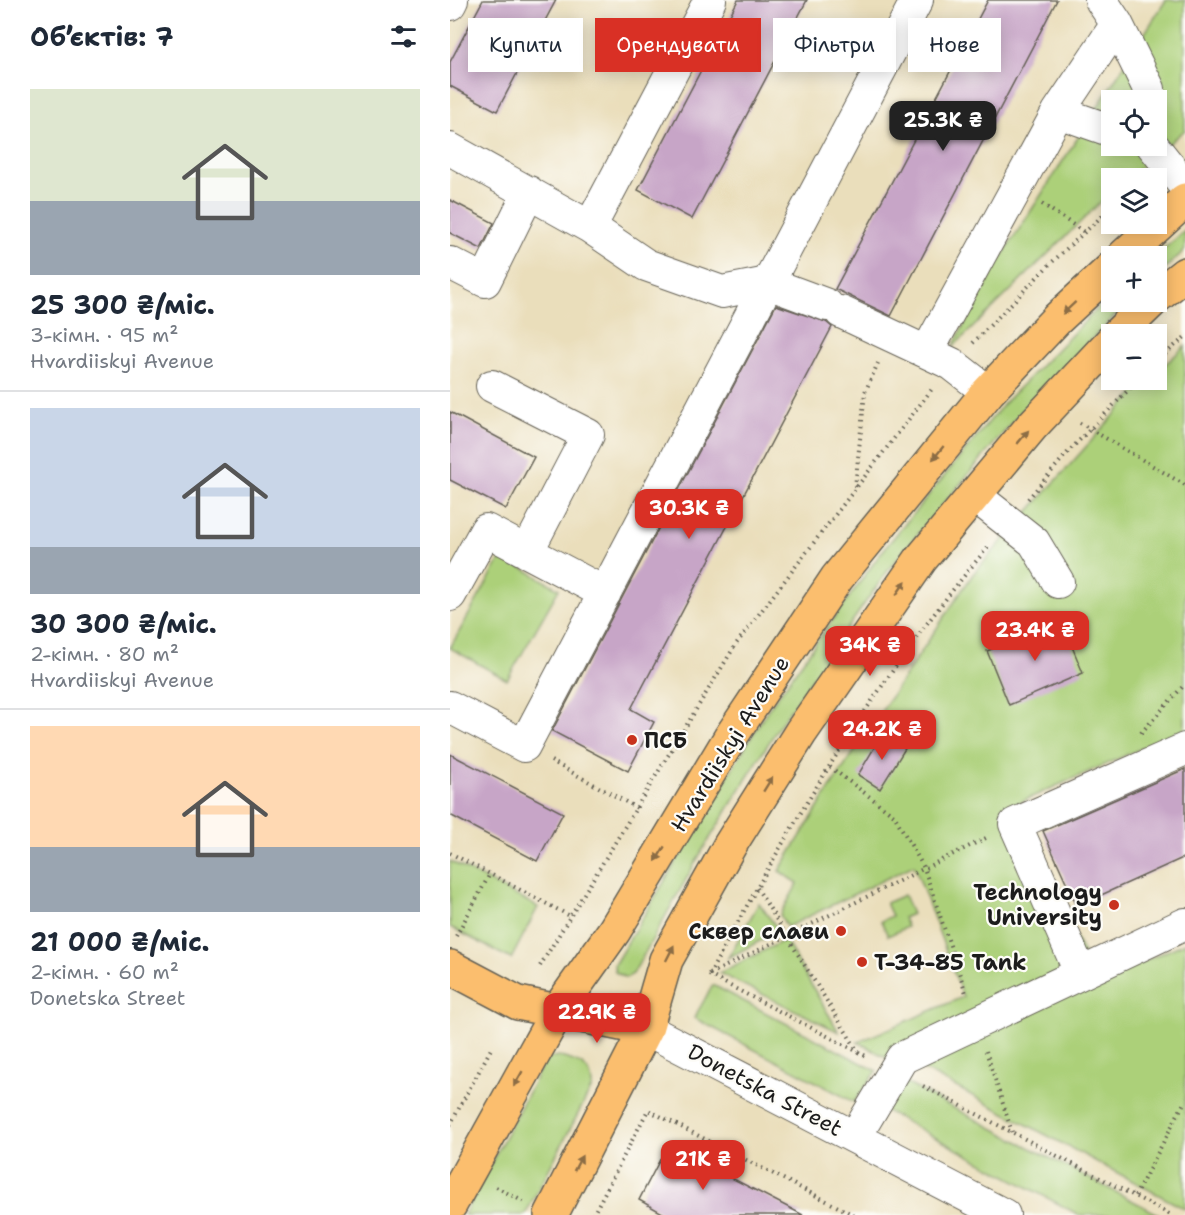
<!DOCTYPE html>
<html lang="uk">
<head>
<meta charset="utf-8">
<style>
	body { margin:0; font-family:"Shantell Sans",sans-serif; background:#f2f2f3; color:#1f2937; height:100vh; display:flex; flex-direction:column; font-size:22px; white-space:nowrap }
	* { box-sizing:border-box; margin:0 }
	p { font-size:20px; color:#747a83 }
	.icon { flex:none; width:33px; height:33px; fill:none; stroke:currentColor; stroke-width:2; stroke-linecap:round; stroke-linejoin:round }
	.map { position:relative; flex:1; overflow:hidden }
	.panel { display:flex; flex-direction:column; background:#fff; width:450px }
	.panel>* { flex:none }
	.top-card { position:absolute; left:18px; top:18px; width:570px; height:54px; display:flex; gap:12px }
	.fabs { position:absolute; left:651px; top:90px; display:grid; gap:12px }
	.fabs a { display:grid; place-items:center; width:66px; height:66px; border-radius:0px; background:#fff; box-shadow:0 3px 15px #0003; font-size:30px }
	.price { position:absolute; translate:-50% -51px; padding:0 14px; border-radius:12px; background:#d93025; color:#fff; font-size:20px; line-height:39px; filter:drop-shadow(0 2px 3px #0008) }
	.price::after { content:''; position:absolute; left:50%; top:36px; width:18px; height:14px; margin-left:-9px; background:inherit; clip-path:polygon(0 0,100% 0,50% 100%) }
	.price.active { background:#222; color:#fff }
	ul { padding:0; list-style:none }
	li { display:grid; align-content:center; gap:12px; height:318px; padding:0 30px }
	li+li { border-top:2px solid #e0e1e3 }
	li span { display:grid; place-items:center; height:186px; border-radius:0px; color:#555 }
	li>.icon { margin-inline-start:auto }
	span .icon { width:108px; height:108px; fill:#fffc; stroke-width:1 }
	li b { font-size:26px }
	h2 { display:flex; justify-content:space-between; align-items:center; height:72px; padding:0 30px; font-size:26px }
	.chip { padding:0 21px; border-radius:0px; background:#fff; box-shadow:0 3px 15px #0003; font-size:21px; line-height:54px }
	.chip.active { background:#d93025; color:#fff }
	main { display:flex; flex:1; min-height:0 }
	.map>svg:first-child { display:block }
	.green { fill:#acd079; stroke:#64764a; stroke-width:1.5; fill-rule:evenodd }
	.building { fill:#c7a5c7 }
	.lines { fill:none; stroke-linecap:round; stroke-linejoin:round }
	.minor-casing { stroke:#646054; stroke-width:34 }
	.major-casing { stroke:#646054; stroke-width:36 }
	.path { stroke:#646054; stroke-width:4; stroke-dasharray:1.5 4.5; stroke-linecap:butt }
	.minor { stroke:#fff; stroke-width:32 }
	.major { stroke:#fbbe6e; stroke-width:33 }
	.oneway { fill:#8c6d45 }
	.poi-dot { fill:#c8321e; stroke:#fdfcf7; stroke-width:2 }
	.labels { text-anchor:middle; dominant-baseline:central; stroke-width:4.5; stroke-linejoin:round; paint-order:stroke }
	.poi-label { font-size:22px; font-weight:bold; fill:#1c1c1c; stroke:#fdfcf7; text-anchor:start }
	.street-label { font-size:22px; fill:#1c1c1c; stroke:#fdfcf7 }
</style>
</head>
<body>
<main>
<section class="panel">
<h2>Об’єктів: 7<svg class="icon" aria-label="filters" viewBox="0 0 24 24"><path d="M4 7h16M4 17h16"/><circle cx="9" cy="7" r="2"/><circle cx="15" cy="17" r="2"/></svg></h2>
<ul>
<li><span style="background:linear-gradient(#dfe7d0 60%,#9aa5b1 0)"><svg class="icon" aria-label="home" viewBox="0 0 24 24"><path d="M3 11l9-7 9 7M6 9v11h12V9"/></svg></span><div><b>25 300 ₴/міс.</b><p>3-кімн. · 95 m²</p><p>Hvardiiskyi Avenue</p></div></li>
<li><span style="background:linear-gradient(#c9d6e8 75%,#9aa5b1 0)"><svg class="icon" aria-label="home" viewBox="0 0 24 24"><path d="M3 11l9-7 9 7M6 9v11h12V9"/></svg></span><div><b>30 300 ₴/міс.</b><p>2-кімн. · 80 m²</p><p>Hvardiiskyi Avenue</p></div></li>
<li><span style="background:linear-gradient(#ffd9b3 65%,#9aa5b1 0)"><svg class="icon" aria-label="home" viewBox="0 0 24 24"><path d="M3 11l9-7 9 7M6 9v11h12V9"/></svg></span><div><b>21 000 ₴/міс.</b><p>2-кімн. · 60 m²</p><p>Donetska Street</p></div></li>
</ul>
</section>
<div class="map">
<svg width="735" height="1215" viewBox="0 0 735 1215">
	<rect width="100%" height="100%" fill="#fdfcf7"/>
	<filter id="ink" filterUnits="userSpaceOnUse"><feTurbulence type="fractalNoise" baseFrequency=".0167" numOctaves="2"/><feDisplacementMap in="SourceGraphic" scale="12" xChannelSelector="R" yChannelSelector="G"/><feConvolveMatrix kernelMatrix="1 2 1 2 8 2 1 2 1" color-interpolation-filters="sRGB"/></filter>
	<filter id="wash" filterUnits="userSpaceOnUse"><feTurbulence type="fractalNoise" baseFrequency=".008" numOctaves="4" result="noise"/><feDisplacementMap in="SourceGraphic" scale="24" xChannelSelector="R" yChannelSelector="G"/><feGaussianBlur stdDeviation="1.35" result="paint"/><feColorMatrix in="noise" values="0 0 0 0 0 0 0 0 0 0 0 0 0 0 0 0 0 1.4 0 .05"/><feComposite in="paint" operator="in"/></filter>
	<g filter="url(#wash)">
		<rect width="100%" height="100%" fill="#eadebb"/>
		<!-- green -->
		<path class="green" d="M 716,0 L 735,0 L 735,130 L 678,178 L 662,178 L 661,192 L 501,349 L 552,256 ZM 662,100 L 706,100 L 706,146 L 662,146 Z
			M 735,231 L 735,250 L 707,276 L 705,256 Z
			M 661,295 L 662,302 L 678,302 L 570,413 L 441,566 L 331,723 L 252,851 L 183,974 L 176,978 L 165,972 L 164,965 L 317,711 L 431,553 L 557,400 Z
			M 735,346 L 735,729 L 566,804 L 622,931 L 649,981 L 735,943 L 735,1209 L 461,1063 L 439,1059 L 408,1042 L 513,997 L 464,865 L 337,927 L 330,915 L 348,883 L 329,871 L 382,785 L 523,574 L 682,395 L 698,380 L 706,380 L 707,372 Z
			M 52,556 L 109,589 L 57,680 L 0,648 Z
			M 0,861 L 88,907 L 61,959 L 0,927 Z
			M 454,895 L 462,914 L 453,918 L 457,927 L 438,936 L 431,921 L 442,916 L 436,903 Z
			M 309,903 L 329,931 L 278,958 Z
			M 335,940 L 389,1032 L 269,973 Z
			M 263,985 L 427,1071 L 404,1102 L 244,1018 Z
			M 110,1057 C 127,1061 143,1066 142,1087 L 75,1215 L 14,1215 L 93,1064 L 100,1058 Z
			M 450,1080 L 710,1215 L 629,1215 L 434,1110 Z"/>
		<g id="blocks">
			<!-- building -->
			<path class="building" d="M 33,0 L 106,0 L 47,111 L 0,86 L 0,62 Z
				M 288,0 L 357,0 L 242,219 L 188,190 Z
				M 538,0 L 607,0 L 441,316 L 385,289 Z
				M 0,200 L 44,223 L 31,249 L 0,233 Z
				M 326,305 L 376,322 L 382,327 L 181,709 L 204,722 L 178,771 L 102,731 Z
				M 0,412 L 84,457 L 56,509 L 0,480 Z
				M 611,620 L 633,673 L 559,705 L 537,651 Z
				M 433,733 L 456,747 L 430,789 L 408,775 Z
				M 0,754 L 113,813 L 87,861 L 0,815 Z
				M 735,769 L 735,857 L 627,906 L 593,831 Z
				M 218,1144 L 237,1155 L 353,1215 L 216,1215 L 189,1200 Z"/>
		</g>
	</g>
	<g filter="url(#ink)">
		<use href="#blocks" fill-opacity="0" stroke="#646054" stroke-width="1.5"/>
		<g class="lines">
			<!-- minor casing -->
			<g class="minor-casing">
				<path id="minor" d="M 651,0 L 667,24 L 699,89 L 700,100
					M 0,4 L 2,0
					M 608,112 L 662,131
					M 703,146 L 735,186
					M 0,149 L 140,227 L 196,265 L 272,292 L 318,283 L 377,305
					M 140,227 L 260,0
					M 0,263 L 35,281 L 79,192
					M 391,312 L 502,364 L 538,392
					M 477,352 L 608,112 L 667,24
					M 42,386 L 138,435 L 77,552
					M 524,495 L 584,542 L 608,582
					M 0,595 L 36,530 L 155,593
					M 0,707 L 74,746 L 467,0
					M 630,972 L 565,824 L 735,749
					M 196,1029 L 554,1215
					M 405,1137 L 452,1058 L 735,924"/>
			</g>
			<!-- major casing -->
			<g class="major-casing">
				<path id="major" d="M 674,256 L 735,200
					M 706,297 L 735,274
					M 668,334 L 701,302
					M 0,967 L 68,1003 L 196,1029
					M 0,1205 L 108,1010 L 164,931 L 280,738 L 387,578 L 538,392 L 607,319 L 662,268
					M 101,1215 L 196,1029 L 216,960 L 280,845 L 351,732 L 471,559 L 582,426 L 662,341"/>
			</g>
			<!-- path -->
			<path class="path" d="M 592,204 L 634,232
				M 523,343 L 600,264 L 662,207
				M 706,362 L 735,337
				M 630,423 L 735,485
				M 405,487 L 415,392 L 428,363
				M 578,499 L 619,451 L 688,380
				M 691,733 L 735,684
				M 101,761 L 187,808
				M 380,767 L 444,815 L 474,868 L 516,993
				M 0,853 L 120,916
				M 307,888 L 409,1053
				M 6,936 L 40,874
				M 90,966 L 286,644 L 482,389
				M 260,974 L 538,837
				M 259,975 C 340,825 428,676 539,546
				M 259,975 L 416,1056
				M 536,1051 L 562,1132
				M 473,1086 L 721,1215
				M 0,1125 L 41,1049
				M 46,1187 L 74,1202
				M 685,1196 L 735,1101
				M 143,1215 L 198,1110 L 404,1215"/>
			<!-- minor -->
			<use href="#minor" class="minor"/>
			<!-- major -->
			<use href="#major" class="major"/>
		</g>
		<!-- one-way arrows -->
		<defs><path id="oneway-solid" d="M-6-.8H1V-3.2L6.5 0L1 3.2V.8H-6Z" transform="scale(1.5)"/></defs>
		<g class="oneway">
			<use href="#oneway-solid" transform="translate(619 308) rotate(137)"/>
			<use href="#oneway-solid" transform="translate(573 437) rotate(-50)"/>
			<use href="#oneway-solid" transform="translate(488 453) rotate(129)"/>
			<use href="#oneway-solid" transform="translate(451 588) rotate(-55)"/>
			<use href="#oneway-solid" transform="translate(318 784) rotate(-58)"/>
			<use href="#oneway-solid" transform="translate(210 854) rotate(121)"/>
			<use href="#oneway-solid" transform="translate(220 953) rotate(-63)"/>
			<use href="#oneway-solid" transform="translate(68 1079) rotate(120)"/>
			<use href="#oneway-solid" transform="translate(128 1163) rotate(-62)"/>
		</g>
	</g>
	<!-- markers -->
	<g class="poi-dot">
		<circle cx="182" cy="740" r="6"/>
		<circle cx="664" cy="905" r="6"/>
		<circle cx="391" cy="931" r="6"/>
		<circle cx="412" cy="962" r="6"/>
	</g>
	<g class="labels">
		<!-- poi labels -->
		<g class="poi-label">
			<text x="194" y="740">ПСБ</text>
			<text x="652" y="892" text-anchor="end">Technology<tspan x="652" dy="25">University</tspan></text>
			<text x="379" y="931" text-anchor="end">Сквер слави</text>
			<text x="424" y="962">T-34-85 Tank</text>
		</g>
		<!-- street labels -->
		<g class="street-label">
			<text transform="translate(280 744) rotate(-58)">Hvardiiskyi Avenue</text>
			<text transform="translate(315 1090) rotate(28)">Donetska Street</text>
		</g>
	</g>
</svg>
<div class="fabs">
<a><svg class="icon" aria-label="locate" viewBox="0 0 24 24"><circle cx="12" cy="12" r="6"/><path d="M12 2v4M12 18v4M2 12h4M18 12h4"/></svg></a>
<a><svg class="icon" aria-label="layers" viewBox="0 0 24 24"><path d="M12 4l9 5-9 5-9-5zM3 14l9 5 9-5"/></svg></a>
<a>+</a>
<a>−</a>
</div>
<b class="price active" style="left:493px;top:152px">25.3K ₴</b>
<b class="price" style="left:239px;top:540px">30.3K ₴</b>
<b class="price" style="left:585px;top:662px">23.4K ₴</b>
<b class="price" style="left:420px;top:677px">34K ₴</b>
<b class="price" style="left:432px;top:761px">24.2K ₴</b>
<b class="price" style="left:147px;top:1044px">22.9K ₴</b>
<b class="price" style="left:253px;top:1191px">21K ₴</b>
<div class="top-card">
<a class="chip">Купити</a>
<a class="chip active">Орендувати</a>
<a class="chip">Фільтри</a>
<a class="chip">Нове</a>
</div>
</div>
</main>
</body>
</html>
